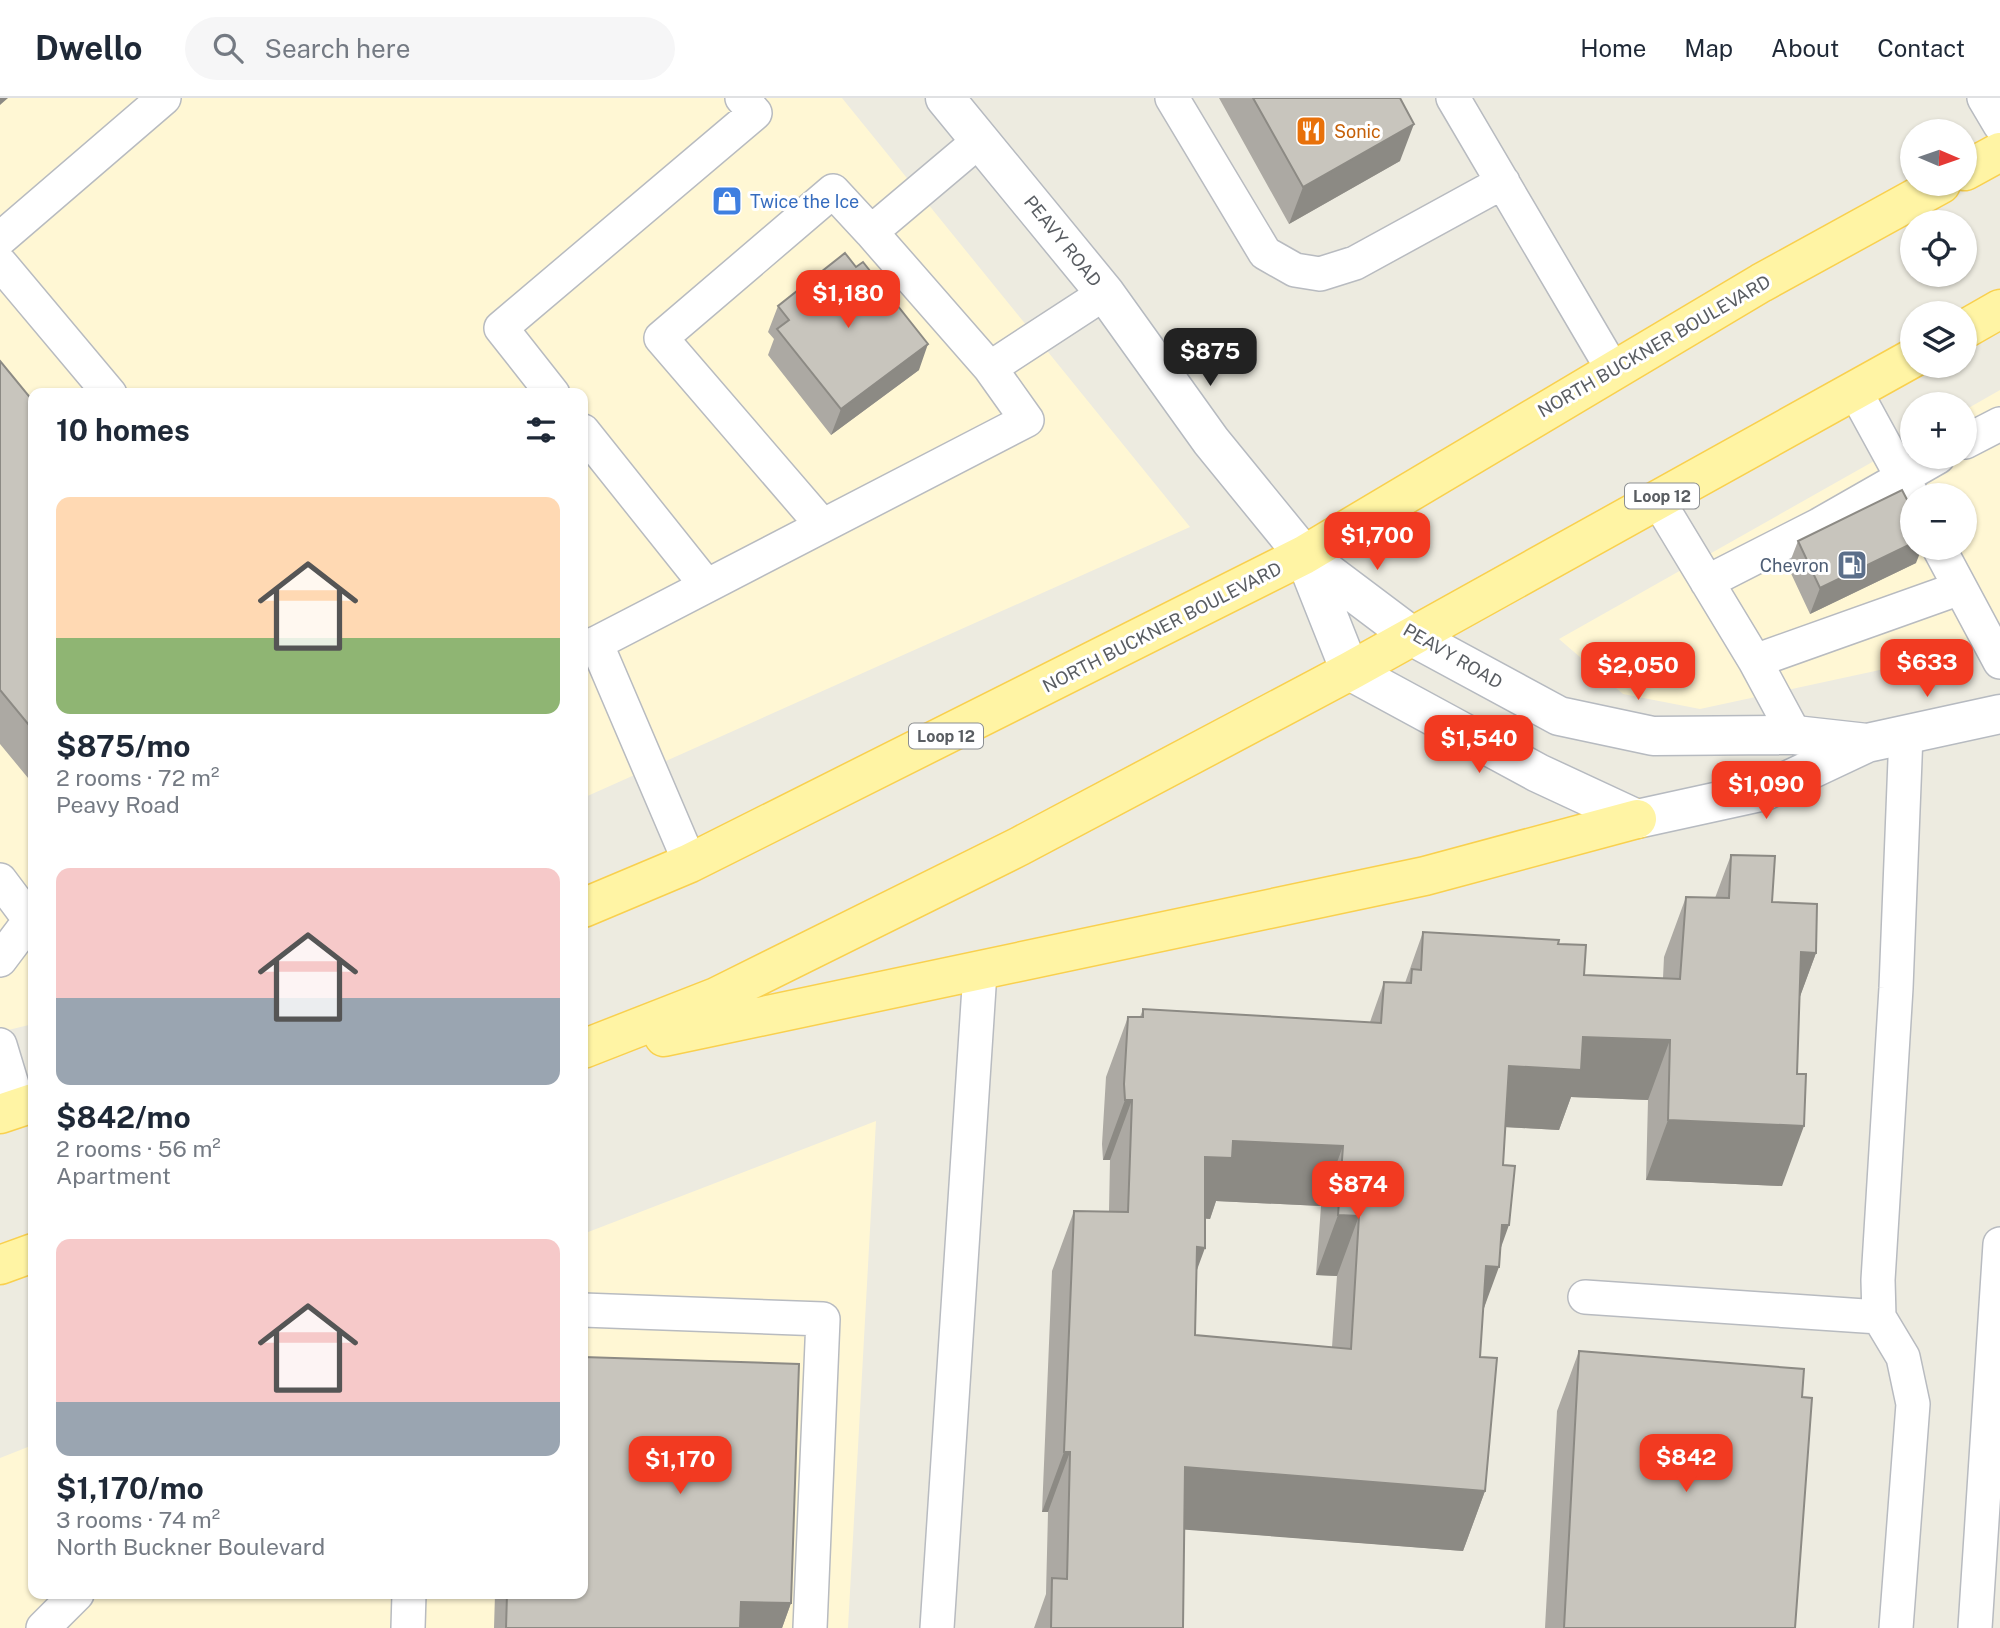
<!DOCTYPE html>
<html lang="en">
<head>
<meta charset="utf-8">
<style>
	body { margin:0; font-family:"Public Sans",sans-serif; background:#f6f6f7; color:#1f2937; height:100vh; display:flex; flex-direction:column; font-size:26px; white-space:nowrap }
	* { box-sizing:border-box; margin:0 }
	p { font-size:23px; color:#747a83 }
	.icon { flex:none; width:38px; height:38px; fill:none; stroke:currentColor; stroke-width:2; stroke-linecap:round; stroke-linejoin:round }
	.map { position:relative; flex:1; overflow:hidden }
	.side { position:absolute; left:28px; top:290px; width:560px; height:1211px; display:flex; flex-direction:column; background:#fff; border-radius:14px; box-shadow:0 2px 5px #0004 }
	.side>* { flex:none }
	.needle { width:46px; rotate:92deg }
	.fabs { position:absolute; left:1900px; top:21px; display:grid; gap:14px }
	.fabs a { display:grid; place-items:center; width:77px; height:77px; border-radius:50%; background:#fff; box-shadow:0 2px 5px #0004; font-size:35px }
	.price { position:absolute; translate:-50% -60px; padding:0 16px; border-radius:14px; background:#f23a21; color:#fff; font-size:23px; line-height:46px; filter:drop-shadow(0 2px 4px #0008) }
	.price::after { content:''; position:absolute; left:50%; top:42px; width:21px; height:16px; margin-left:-10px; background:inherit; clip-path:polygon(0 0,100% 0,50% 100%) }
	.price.active { background:#222; color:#fff }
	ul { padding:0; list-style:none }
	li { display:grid; align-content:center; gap:14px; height:371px; padding:0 28px }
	li span { display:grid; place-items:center; height:217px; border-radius:14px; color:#555 }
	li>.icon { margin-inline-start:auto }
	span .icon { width:126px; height:126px; fill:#fffc; stroke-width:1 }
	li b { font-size:30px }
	h2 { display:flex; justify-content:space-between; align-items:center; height:84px; padding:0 28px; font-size:30px }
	header { display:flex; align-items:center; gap:42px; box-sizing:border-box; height:98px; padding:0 35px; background:#fff; border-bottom:2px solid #e0e1e3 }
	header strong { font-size:33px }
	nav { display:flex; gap:38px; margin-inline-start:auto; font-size:24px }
	.search { width:490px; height:63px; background:#f6f6f7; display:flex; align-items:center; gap:18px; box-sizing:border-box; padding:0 24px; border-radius:38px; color:#747a83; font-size:26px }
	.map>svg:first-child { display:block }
	.commercial { fill:#fff7d4; fill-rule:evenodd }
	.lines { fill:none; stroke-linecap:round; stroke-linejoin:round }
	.lane-casing { stroke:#b8bbc0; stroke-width:36 }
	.secondary-casing { stroke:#b6bac0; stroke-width:41 }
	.primary-casing { stroke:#f9d04e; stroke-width:41 }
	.lane { stroke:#fff; stroke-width:33 }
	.secondary { stroke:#fff; stroke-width:38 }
	.primary { stroke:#fff4a4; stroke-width:38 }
	.wall { fill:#aca9a3; fill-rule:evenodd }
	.shaded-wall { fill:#8c8a84 }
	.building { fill:#c8c5bd; stroke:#8c8a84; stroke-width:2; fill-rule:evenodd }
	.labels { text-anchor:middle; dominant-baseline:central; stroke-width:6; stroke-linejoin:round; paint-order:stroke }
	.shield { fill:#fff; stroke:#8b8e91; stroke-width:2 }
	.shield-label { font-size:16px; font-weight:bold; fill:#595d62 }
	.food-label { font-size:18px; fill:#c56008; stroke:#fff; text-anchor:start }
	.shop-label { font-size:18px; fill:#366cbe; stroke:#fff; text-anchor:start }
	.street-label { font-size:18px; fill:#595d62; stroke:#fff }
	.service-label { font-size:18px; fill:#4e5e75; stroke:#fff; text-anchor:end }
</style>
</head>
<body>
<header>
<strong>Dwello</strong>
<div class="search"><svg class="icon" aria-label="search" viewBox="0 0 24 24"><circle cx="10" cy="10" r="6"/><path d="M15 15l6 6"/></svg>Search here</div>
<nav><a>Home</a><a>Map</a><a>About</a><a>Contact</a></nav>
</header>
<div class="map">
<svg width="2000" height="1530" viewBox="0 0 2000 1530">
	<rect width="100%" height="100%" fill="#edebe0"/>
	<!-- commercial -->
	<path class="commercial" d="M 0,0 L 842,0 L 1190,429 L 583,700 L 583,296 L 33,296 L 33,926 L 0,934 Z
		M 2000,292 L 2000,546 L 1700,611 L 1623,596 L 1559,541 L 1913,341 L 1913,359 L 1965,359 L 1965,312 ZM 1913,397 L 1965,397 L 1965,450 L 1913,450 Z
		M 876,1023 L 848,1530 L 0,1530 L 0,1360 L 33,1347 L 33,1496 L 583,1496 L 583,1136 Z"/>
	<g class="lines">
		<!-- lane casing -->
		<g class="lane-casing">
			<path id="lane" d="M 1172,0 L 1265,155 L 1295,172 L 1320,176 L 1355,165 L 1503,84
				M 1453,0 L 1613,272
				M 1984,0 L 2000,27
				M 871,134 L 990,270
				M 0,141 L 164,0
				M 0,165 L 110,296
				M 1855,293 L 1913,399
				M 553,296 L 501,230 L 755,15 L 742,0
				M 583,333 L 706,487
				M 1965,344 L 2000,326
				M 1657,401 L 1755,563 L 1960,490
				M 822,427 L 661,240 L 833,93 L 871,134 L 980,42
				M 1939,450 L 2000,564
				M 1707,484 L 1819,427 L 1938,359
				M 596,545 L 690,765
				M 583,552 L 1027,322 L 990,270 L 1105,195
				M 1755,563 L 1795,637
				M 0,782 L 30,822 L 33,821
				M 0,862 L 30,822
				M 0,947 L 19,1010
				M 1585,1199 L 1879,1219
				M 583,1212 L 823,1221 L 810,1530
				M 43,1530 L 77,1496
				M 408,1530 L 409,1496
				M 937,1530 L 980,874
				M 1896,1530 L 1913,1306 L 1903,1259 L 1879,1219 L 1878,1182 L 1896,890 L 1906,636
				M 1975,1530 L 2000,1146"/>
		</g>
		<!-- secondary casing -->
		<g class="secondary-casing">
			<path id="secondary" d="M 945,0 L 1105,195 L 1211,343 L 1304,457 L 1413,539 L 1559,618 L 1653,638 L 1795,637 L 1867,645
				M 1304,457 L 1350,573 L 1538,675 L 1637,721 L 1765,693 L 1867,645 L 2000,616"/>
		</g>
		<!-- primary casing -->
		<g class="primary-casing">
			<path id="primary" d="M 1965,73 L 2000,54
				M 1965,231 L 2000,211
				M 583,810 L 690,765 L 1304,457 L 1761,185 L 1941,86
				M 664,939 L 1425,778 L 1637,721
				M 583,951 L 716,899 L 1020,748 L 1350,573 L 1913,260
				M 0,1016 L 33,1005
				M 0,1167 L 33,1155"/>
		</g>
		<!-- lane -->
		<use href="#lane" class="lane"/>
		<!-- secondary -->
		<use href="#secondary" class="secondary"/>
		<!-- primary -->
		<use href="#primary" class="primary"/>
	</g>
	<!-- wall -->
	<path class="wall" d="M 1219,0 L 1400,0 L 1400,63 L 1289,126 Z
		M 778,208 L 919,272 L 831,337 L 768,257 L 774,241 L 768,234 Z
		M 0,263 L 33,303 L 33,686 L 0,646 Z
		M 1798,443 L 1916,465 L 1810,516 L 1788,469 Z
		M 1731,757 L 1816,855 L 1800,898 L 1782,1088 L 1646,1082 L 1648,1002 L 1571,999 L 1559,1032 L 1505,1029 L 1503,1067 L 1500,1152 L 1483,1214 L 1480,1259 L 1485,1393 L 1463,1453 L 1184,1431 L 1183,1530 L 1034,1530 L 1046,1496 L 1048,1414 L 1042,1414 L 1052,1173 L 1074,1113 L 1109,1113 L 1110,1062 L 1103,1062 L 1102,1046 L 1106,979 L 1128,919 L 1140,919 L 1143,911 L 1370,924 L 1384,884 L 1405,885 L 1423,834 L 1558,846 L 1584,877 L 1663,880 L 1664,859 L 1686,799 L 1715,800 ZM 1216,1103 L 1321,1108 L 1316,1177 L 1337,1178 L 1332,1249 L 1195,1237 L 1197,1172 L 1205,1120 L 1210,1121 Z
		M 1579,1253 L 1802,1299 L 1795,1530 L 1545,1530 L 1557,1313 Z
		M 495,1496 L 583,1496 L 791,1505 L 782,1530 L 494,1530 Z"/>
	<!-- shaded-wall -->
	<path class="shaded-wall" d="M 0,0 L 8,0 L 0,7 Z
		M 1414,26 L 1400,63 L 1289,126 L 1303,89 Z
		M 928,246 L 919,272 L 831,337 L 841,311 Z
		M 1913,445 L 1913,450 L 1922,450 L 1916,465 L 1810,516 L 1820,490 Z
		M 1801,854 L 1816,855 L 1794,915 Z
		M 1583,939 L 1670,942 L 1648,1002 L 1571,999 L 1559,1032 L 1487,1028 L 1509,968 Z
		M 1125,1002 L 1132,1002 L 1110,1062 L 1103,1062 Z
		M 1668,1022 L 1804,1028 L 1782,1088 L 1646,1082 Z
		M 1233,1043 L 1343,1048 L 1321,1108 L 1216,1103 L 1210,1121 L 1184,1119 L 1205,1059 Z
		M 1338,1117 L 1359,1118 L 1337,1178 L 1316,1177 Z
		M 1502,1127 L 1509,1127 L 1494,1169 L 1499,1169 L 1477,1229 L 1464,1228 Z
		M 1197,1149 L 1205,1150 L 1183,1210 Z
		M 1064,1354 L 1070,1354 L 1048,1414 L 1042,1414 Z
		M 1185,1369 L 1485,1393 L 1463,1453 L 1163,1430 Z
		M 741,1504 L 791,1505 L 782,1530 L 732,1530 Z"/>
	<!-- building -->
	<path class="building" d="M 1253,0 L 1400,0 L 1414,26 L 1303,89 Z
		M 845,155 L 856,169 L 863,164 L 928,246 L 841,311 L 777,231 L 789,222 L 778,208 Z
		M 0,263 L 33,303 L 33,632 L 0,592 Z
		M 1902,392 L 1913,413 L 1913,445 L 1820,490 L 1798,443 Z
		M 1731,757 L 1775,758 L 1772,804 L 1817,806 L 1816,855 L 1801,854 L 1797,976 L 1806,976 L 1804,1028 L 1668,1022 L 1670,942 L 1583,939 L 1581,972 L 1509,968 L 1503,1067 L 1515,1068 L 1509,1127 L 1502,1127 L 1499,1169 L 1486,1168 L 1480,1259 L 1497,1260 L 1485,1393 L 1185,1369 L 1183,1530 L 1051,1530 L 1052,1480 L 1067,1481 L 1070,1354 L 1064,1354 L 1074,1113 L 1128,1114 L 1132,1002 L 1125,1002 L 1124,986 L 1128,919 L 1143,919 L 1143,911 L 1381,925 L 1384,884 L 1411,885 L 1412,871 L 1421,872 L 1423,834 L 1559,842 L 1558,846 L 1586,847 L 1584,877 L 1680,881 L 1686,799 L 1729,800 ZM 1233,1043 L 1343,1048 L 1338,1117 L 1359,1118 L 1351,1251 L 1195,1237 L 1197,1149 L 1205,1150 L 1205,1059 L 1232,1060 Z
		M 1579,1253 L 1804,1271 L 1802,1299 L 1812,1300 L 1795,1530 L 1564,1530 Z
		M 583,1259 L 799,1266 L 791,1505 L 741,1504 L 740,1530 L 506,1530 L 507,1496 L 583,1496 Z"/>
	<!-- icons -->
	<defs>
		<g id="restaurant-square" transform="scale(1.575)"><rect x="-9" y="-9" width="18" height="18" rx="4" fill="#e8710a" stroke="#fff"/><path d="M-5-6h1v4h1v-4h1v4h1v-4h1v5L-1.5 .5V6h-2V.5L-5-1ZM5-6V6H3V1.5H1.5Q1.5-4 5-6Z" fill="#fff"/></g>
		<g id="shop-square" transform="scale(1.575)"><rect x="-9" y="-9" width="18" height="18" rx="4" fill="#3f7fe0" stroke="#fff"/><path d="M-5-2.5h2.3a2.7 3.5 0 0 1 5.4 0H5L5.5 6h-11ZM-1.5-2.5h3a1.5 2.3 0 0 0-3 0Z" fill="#fff"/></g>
		<g id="fuel-square" transform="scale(1.575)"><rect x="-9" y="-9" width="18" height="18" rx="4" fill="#5c6f8a" stroke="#fff"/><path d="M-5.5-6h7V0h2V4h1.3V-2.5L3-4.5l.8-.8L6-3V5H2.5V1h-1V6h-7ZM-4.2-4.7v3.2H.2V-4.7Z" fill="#fff"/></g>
	</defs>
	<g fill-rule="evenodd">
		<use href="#restaurant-square" x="1311" y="33"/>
		<use href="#shop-square" x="727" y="103"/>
		<use href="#fuel-square" x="1852" y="467"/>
	</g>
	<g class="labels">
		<!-- shield labels -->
		<g class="shield">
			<rect x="1625" y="385.5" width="74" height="25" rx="5"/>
			<rect x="909" y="625.5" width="74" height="25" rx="5"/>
		</g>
		<g class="shield-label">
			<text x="1662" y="398">Loop 12</text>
			<text x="946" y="638">Loop 12</text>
		</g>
		<!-- food labels -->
		<g class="food-label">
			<text x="1334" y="33">Sonic</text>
		</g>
		<!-- shop labels -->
		<g class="shop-label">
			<text x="750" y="103">Twice the Ice</text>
		</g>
		<!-- street labels -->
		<g class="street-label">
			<text transform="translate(1063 143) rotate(51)">PEAVY ROAD</text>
			<text transform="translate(1654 248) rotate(-30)">NORTH BUCKNER BOULEVARD</text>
			<text transform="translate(1162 529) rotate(-27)">NORTH BUCKNER BOULEVARD</text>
			<text transform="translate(1453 558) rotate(30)">PEAVY ROAD</text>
		</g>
		<!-- service labels -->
		<g class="service-label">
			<text x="1829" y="467">Chevron</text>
		</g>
	</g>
</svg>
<div class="fabs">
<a><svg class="needle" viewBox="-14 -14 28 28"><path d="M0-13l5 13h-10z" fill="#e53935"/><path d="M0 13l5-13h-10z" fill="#747a83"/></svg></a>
<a><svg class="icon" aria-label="locate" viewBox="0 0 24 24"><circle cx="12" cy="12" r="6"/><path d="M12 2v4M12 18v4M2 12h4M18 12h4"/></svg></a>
<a><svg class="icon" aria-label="layers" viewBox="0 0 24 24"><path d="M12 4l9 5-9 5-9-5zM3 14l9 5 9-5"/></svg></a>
<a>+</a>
<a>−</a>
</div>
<b class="price" style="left:848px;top:232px">$1,180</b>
<b class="price active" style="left:1210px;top:290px">$875</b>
<b class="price" style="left:1377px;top:474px">$1,700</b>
<b class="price" style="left:1927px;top:601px">$633</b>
<b class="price" style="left:1638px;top:604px">$2,050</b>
<b class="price" style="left:1479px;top:677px">$1,540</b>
<b class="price" style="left:1766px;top:723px">$1,090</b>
<b class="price" style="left:1358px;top:1123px">$874</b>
<b class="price" style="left:1686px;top:1396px">$842</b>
<b class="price" style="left:680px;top:1398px">$1,170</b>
<section class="side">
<h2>10 homes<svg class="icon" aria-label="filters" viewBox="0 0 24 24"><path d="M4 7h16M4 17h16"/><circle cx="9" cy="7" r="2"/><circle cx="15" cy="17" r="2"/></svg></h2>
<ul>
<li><span style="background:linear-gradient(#ffd9b3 65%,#8fb573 0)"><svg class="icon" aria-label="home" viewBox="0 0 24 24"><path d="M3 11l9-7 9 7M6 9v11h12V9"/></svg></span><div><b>$875/mo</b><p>2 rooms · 72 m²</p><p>Peavy Road</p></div></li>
<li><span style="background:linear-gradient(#f6c9c9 60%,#9aa5b1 0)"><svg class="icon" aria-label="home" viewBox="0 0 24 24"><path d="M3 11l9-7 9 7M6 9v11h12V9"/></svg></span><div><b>$842/mo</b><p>2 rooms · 56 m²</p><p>Apartment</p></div></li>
<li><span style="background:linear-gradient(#f6c9c9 75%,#9aa5b1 0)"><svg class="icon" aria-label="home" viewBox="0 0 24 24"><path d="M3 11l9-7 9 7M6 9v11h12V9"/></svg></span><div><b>$1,170/mo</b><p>3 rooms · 74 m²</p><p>North Buckner Boulevard</p></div></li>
</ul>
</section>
</div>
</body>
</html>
